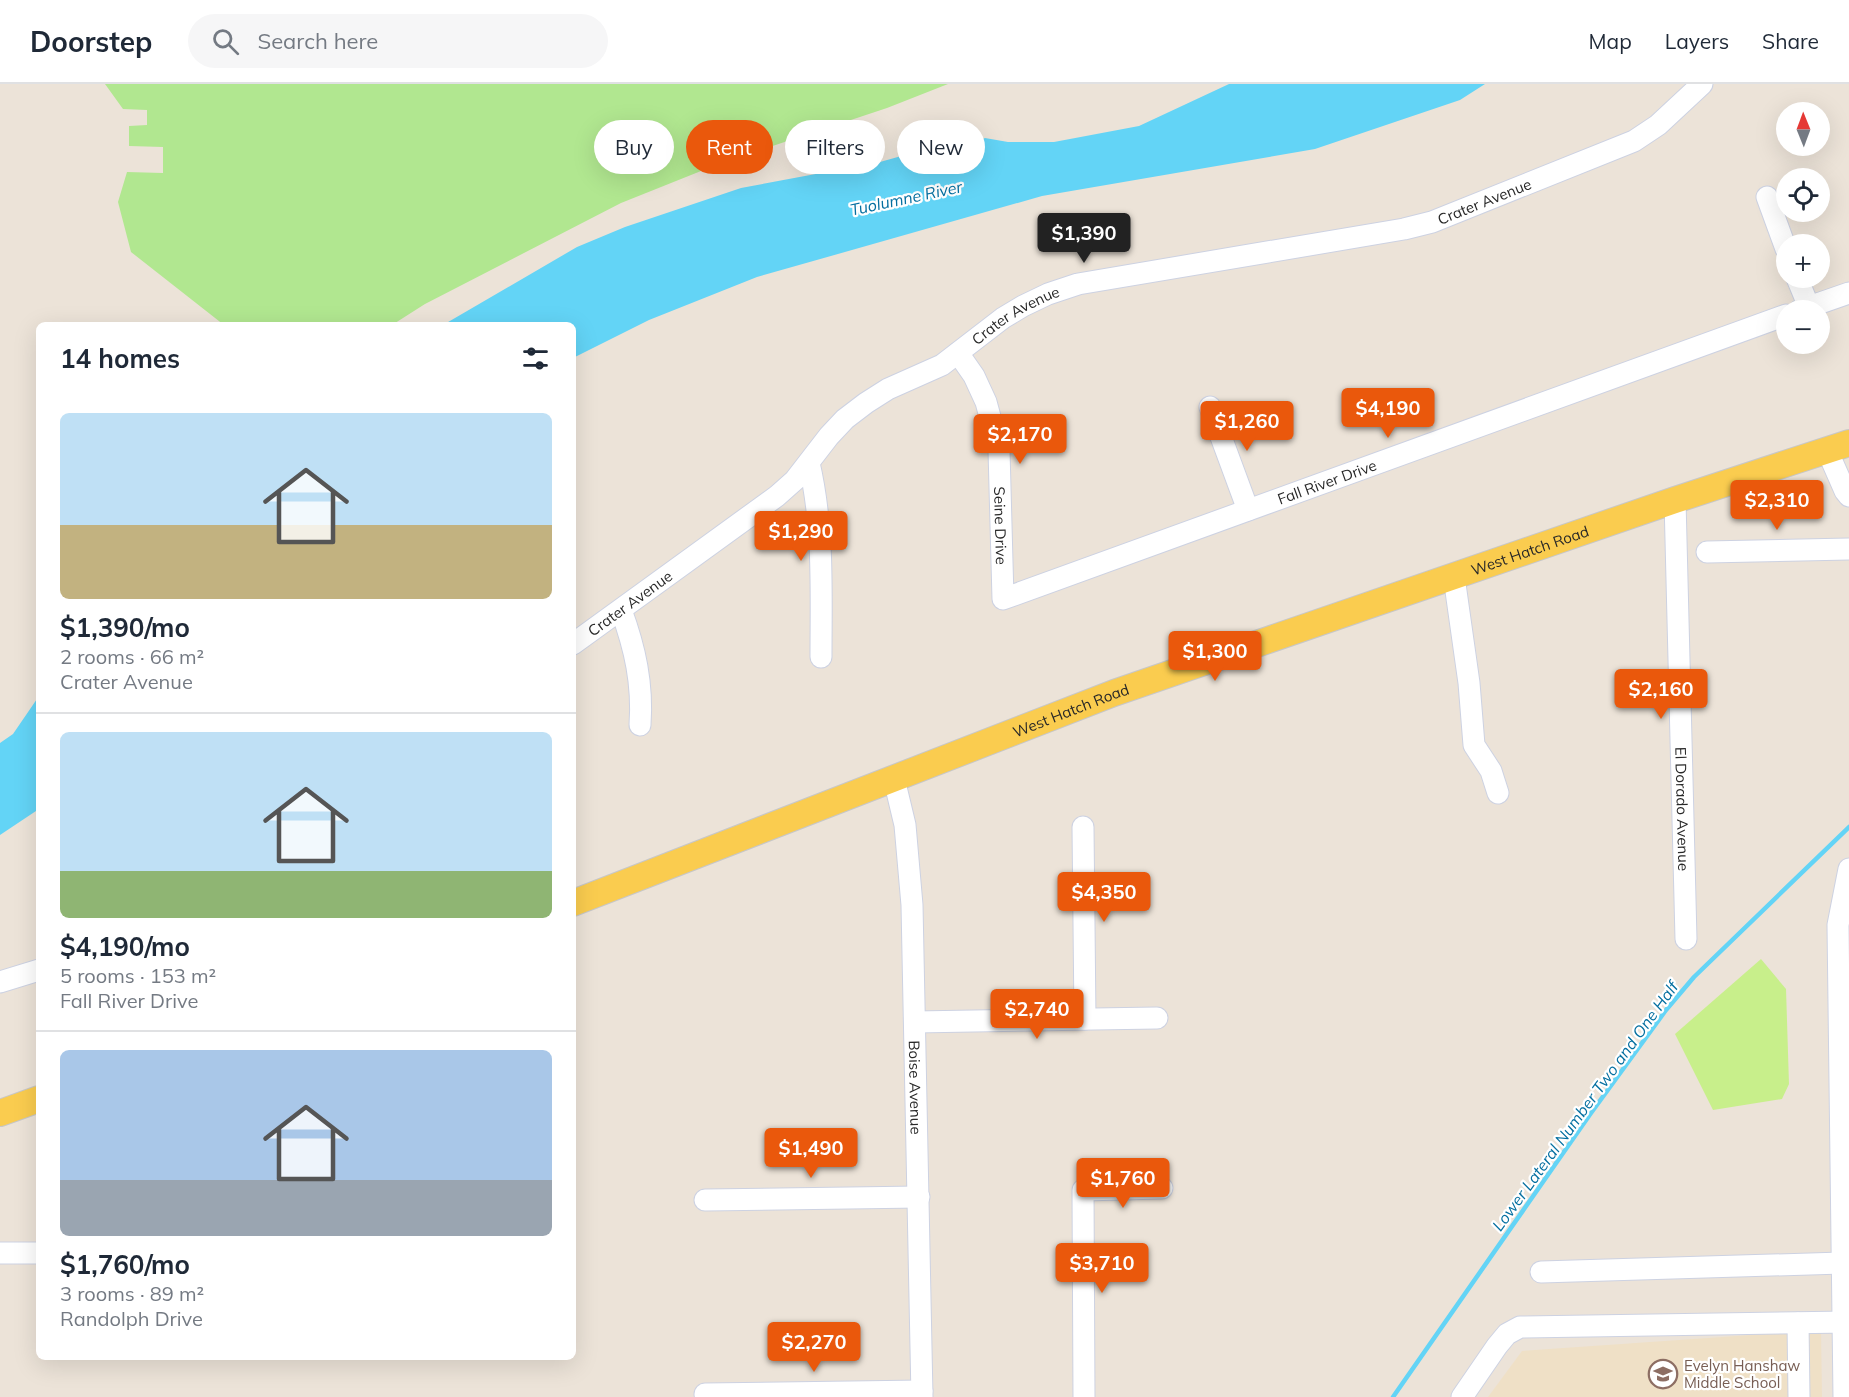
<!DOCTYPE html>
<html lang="en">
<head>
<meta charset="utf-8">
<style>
	body { margin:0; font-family:Mulish,sans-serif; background:#f6f6f7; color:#1f2937; height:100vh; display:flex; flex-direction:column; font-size:22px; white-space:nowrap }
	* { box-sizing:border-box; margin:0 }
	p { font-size:20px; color:#747a83 }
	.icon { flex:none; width:33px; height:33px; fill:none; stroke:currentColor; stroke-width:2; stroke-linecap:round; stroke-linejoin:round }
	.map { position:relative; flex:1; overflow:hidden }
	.sheet { position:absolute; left:36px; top:238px; width:540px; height:1038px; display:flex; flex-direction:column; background:#fff; border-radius:9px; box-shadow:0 6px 24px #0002 }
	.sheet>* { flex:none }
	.top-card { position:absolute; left:594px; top:36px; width:570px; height:54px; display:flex; gap:12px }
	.needle { width:39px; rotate:359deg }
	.tools { position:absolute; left:1776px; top:18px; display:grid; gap:12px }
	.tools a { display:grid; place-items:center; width:54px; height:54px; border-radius:50%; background:#fff; box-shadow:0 6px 24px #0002; font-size:30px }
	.price { position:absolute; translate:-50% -51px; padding:0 14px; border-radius:6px; background:#ea580c; color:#fff; font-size:20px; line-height:39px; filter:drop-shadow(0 2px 3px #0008) }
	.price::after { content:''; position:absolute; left:50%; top:36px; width:18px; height:14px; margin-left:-9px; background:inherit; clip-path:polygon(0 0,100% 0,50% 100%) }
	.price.on { background:#222; color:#fff }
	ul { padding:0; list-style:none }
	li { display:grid; align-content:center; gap:12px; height:318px; padding:0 24px }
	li+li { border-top:2px solid #e0e1e3 }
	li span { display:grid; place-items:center; height:186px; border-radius:9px; color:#555 }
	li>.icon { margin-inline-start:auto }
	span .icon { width:108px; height:108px; fill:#fffc; stroke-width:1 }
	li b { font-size:26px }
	h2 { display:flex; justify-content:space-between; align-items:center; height:72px; padding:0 24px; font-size:26px }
	.tag { padding:0 21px; border-radius:27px; background:#fff; box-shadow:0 6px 24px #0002; font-size:21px; line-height:54px }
	.tag.on { background:#ea580c; color:#fff }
	header { display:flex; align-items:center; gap:36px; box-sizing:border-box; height:84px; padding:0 30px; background:#fff; border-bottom:2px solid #e0e1e3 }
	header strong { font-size:28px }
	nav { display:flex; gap:33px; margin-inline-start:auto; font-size:21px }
	.search { width:420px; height:54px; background:#f6f6f7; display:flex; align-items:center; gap:15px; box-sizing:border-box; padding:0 21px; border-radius:33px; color:#747a83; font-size:22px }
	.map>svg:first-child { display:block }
	.education { fill:#efe0c6 }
	.green { fill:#b1e790 }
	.pitch { fill:#c8ef8b }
	.water { fill:#63d4f6 }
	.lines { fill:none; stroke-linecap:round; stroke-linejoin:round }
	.stream { stroke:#63d4f6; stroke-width:4.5 }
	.minor-casing { stroke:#cdd2e2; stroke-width:23 }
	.major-casing { stroke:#c7c7c7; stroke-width:28 }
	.minor { stroke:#fff; stroke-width:21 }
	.major { stroke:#facc4f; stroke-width:26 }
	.labels { text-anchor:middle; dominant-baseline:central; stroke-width:4.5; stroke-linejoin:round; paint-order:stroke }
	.street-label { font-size:15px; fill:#282828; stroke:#fff }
	.education-label { font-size:15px; fill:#785e54; stroke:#fff; text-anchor:start }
	.water-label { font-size:16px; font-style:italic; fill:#046fa0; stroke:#fff }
</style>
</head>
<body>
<header>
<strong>Doorstep</strong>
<div class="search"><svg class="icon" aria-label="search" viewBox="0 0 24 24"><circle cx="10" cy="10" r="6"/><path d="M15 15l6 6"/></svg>Search here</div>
<nav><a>Map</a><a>Layers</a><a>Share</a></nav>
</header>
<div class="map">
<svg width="1849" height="1313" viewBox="0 0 1849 1313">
	<rect width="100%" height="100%" fill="#ece3d8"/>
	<!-- education -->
	<path class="education" d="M 1821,1246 L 1822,1313 L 1488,1313 L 1522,1267 Z"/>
	<!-- green -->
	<path class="green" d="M 105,0 L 948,0 L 887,24 L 721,79 L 621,119 L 425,220 L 392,241 L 224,241 L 131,168 L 118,118 L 127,88 L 163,89 L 163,63 L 129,62 L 129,42 L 147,41 L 147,26 L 123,25 Z"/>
	<!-- pitch -->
	<path class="pitch" d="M 1761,875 L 1786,905 L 1789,1000 L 1782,1015 L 1713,1026 L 1675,950 Z"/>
	<!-- water -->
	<path class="water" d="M 1229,0 L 1485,0 L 1460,16 L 1315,65 L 1042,112 L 757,193 L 649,236 L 573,274 L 573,242 L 443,241 L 577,163 L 625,143 L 741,104 L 880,78 L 937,62 L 960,64 L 985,54 L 1008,58 L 1054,58 L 1139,42 Z
		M 39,612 L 39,725 L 0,751 L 0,659 L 13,650 Z"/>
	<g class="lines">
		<!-- stream -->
		<path class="stream" d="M 1393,1313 L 1591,1029 L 1666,926 L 1694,893 L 1849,743"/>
		<!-- minor casing -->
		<g class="minor-casing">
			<g id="minor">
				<path d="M 1767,113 L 1786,165"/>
				<path d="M 1797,194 L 1809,223"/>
				<path d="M 1800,226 L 1849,209"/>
				<path id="s1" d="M 958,269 L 974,292 L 986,318 L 999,366 L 1003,515 L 1786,231"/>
				<path d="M 1210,323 L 1248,426"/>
				<path d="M 1827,366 L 1845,407 L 1849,412"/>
				<path d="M 809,379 C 824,443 821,508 821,573"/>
				<path id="s2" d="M 1675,416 L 1686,855"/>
				<path d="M 1707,468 L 1849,465"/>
				<path d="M 1454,493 L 1469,599 L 1474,661 L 1491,687 L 1498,709"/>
				<path d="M 621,526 C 635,564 643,600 640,641"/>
				<path id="s3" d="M 573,560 L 777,412 L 795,396 L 829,352 L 845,335 L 866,319 L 888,305 L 942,281 L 1003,234 L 1023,222 L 1048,210 L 1078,200 L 1404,145 L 1432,138 L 1634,57 L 1658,41 L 1702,0"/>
				<path id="s4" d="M 894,695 L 905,741 L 912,821 L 922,1313"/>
				<path d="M 1083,743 L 1085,935"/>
				<path d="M 0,898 L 39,886"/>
				<path d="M 915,938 L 1157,934"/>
				<path d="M 705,1116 L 919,1113"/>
				<path d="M 0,1169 L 39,1169"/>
				<path d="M 1541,1188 L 1842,1179"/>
				<path d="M 1798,1239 L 1799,1313"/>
				<path d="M 705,1310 L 922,1307"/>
				<path d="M 1084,1313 L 1083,1106 L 1162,1104"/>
				<path d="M 1462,1313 L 1497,1262 L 1507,1250 L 1520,1243 L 1849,1238"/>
				<path d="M 1844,1313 L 1838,841 L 1849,785"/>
			</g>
		</g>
		<!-- major casing -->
		<g class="major-casing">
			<g id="major">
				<path id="s5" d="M 573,819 L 1114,609 L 1675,416 L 1849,359"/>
				<path d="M 0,1029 L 39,1015"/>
			</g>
		</g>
		<!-- minor -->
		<use href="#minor" class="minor"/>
		<!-- major -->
		<use href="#major" class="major"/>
	</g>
	<!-- icons -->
	<defs>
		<g id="school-ring" transform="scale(1.5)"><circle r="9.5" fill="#fff" stroke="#8d6e63" stroke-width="1.5"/><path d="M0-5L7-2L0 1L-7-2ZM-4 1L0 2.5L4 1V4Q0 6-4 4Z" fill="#8d6e63"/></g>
	</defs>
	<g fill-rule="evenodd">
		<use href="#school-ring" x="1663" y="1290"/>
	</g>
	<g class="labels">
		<!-- street labels -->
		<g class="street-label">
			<text stroke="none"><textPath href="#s3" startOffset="1042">Crater Avenue</textPath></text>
			<text stroke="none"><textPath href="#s3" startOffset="556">Crater Avenue</textPath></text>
			<text stroke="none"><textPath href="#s1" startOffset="600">Fall River Drive</textPath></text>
			<text stroke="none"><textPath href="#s1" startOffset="182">Seine Drive</textPath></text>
			<text stroke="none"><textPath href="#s5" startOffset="1020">West Hatch Road</textPath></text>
			<text stroke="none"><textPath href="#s3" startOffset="70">Crater Avenue</textPath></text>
			<text stroke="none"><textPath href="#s5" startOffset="534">West Hatch Road</textPath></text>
			<text stroke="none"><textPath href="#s2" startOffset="309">El Dorado Avenue</textPath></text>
			<text stroke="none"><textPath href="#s4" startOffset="310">Boise Avenue</textPath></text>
		</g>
		<!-- education labels -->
		<g class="education-label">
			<text x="1684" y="1281">Evelyn Hanshaw<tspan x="1684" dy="17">Middle School</tspan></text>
		</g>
		<!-- water labels -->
		<g class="water-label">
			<text transform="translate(906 114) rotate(-12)">Tuolumne River</text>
			<text transform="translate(1585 1022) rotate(-54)">Lower Lateral Number Two and One Half</text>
		</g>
	</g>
</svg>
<div class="tools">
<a><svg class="needle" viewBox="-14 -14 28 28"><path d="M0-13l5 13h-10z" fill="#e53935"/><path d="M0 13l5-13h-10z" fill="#747a83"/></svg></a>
<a><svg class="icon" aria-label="locate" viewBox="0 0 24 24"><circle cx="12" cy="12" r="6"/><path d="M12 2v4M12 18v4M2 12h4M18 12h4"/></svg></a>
<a>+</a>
<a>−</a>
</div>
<b class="price on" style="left:1084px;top:180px">$1,390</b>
<b class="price" style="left:1388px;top:355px">$4,190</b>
<b class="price" style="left:1247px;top:368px">$1,260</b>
<b class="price" style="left:1020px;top:381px">$2,170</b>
<b class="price" style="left:1777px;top:447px">$2,310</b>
<b class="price" style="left:801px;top:478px">$1,290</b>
<b class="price" style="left:1215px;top:598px">$1,300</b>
<b class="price" style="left:1661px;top:636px">$2,160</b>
<b class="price" style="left:1104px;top:839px">$4,350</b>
<b class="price" style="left:1037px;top:956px">$2,740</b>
<b class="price" style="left:811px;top:1095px">$1,490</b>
<b class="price" style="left:1123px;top:1125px">$1,760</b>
<b class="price" style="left:1102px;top:1210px">$3,710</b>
<b class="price" style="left:814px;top:1289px">$2,270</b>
<div class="top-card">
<a class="tag">Buy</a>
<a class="tag on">Rent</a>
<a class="tag">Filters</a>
<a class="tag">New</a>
</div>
<section class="sheet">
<h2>14 homes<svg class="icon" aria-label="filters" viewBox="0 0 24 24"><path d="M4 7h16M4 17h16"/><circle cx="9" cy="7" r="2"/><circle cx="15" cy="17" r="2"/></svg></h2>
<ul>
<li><span style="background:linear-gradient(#bfe0f5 60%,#c2b280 0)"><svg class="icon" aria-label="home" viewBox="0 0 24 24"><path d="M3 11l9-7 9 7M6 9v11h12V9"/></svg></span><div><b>$1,390/mo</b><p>2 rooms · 66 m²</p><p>Crater Avenue</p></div></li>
<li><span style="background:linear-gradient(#bfe0f5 75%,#8fb573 0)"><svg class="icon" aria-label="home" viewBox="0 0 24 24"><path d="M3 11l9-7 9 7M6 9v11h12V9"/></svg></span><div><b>$4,190/mo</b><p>5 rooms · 153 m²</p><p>Fall River Drive</p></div></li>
<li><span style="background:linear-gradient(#a9c7e8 70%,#9aa5b1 0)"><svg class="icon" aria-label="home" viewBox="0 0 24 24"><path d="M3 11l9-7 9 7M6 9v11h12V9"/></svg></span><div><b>$1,760/mo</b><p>3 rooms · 89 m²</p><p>Randolph Drive</p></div></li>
</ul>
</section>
</div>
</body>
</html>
